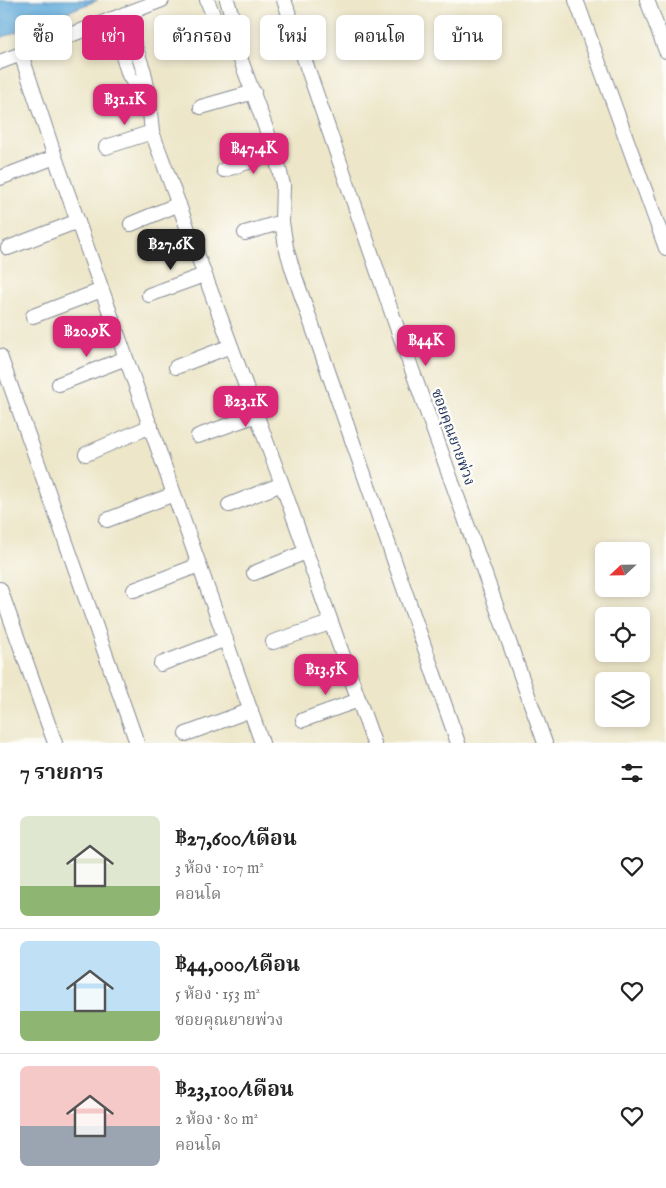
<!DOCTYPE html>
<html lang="th">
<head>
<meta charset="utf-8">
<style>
	body { margin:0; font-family:"IM FELL English","Noto Serif Thai",serif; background:#f2f2f2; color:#222; height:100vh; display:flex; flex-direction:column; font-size:19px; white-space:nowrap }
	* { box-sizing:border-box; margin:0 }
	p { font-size:16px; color:#767676 }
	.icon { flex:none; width:28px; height:28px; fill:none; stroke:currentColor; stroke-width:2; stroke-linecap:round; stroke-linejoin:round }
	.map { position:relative; height:743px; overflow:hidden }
	.side { display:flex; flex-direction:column; background:#fff; flex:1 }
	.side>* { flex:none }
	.guide { position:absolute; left:15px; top:15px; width:636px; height:45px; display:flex; gap:10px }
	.needle { width:32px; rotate:248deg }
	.buttons { position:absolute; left:595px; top:542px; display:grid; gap:10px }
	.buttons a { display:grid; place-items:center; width:55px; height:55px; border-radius:8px; background:#fff; box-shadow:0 2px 8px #0003; font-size:25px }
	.price { position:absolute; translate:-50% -42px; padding:0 11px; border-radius:10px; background:#db2777; color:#fff; font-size:16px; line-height:32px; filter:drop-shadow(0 1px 2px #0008) }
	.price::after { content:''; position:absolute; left:50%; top:30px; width:15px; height:11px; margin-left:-8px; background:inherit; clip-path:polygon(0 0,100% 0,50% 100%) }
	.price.active { background:#222; color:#fff }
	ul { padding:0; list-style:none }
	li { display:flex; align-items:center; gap:15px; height:125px; padding:0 20px }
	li+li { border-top:1px solid #e0e0e0 }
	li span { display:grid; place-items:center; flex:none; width:140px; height:100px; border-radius:8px; color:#555 }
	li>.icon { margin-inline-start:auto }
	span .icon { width:60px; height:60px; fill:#fffc; stroke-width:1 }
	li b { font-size:21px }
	h2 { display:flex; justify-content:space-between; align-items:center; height:60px; padding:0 20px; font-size:21px }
	.chip { padding:0 18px; border-radius:8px; background:#fff; box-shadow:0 2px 8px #0003; font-size:18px; line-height:45px }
	.chip.active { background:#db2777; color:#fff }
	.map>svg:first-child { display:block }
	.water { fill:#63acdb; stroke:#3f6e9c }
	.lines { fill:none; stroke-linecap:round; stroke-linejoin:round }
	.minor-casing { stroke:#848a94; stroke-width:16 }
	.minor { stroke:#fff; stroke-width:14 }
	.labels { text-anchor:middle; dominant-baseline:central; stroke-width:5; stroke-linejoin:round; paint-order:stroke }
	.street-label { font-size:15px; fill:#1b2f5e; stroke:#fdfcf7 }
</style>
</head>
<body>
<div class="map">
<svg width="666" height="743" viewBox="0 0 666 743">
	<rect width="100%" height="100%" fill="#fdfcf7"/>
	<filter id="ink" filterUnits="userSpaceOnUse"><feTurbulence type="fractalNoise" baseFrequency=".02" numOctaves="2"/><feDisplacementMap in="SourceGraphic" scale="10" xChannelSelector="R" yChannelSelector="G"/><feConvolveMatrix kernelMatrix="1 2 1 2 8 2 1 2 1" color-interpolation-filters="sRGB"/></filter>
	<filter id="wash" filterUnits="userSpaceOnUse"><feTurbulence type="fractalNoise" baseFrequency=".0096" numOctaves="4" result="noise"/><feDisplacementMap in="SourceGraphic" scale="20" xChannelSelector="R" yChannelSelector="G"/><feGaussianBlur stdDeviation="1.12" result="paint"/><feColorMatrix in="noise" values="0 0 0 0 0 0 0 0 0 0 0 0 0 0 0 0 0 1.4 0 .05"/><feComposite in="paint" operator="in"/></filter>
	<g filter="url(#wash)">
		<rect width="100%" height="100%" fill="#ede6c9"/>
		<!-- water -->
		<path class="water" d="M 0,0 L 98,0 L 0,38 Z"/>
	</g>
	<g filter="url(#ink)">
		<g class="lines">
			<!-- minor casing -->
			<g class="minor-casing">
				<path id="minor" d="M 207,0 L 218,27 L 235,44
					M 227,0 L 233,19 L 235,44 L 275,153 L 283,185 L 282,222 L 286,247 L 293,271 L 458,743
					M 284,0 L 395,322 L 545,743
					M 576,0 L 666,248
					M 647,0 L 666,51
					M 124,14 L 144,72 L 148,92 L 152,132 L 282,484 L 374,743
					M 111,19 L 129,75 L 148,106
					M 21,54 L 55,157 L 262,743
					M 0,62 L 162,0
					M 201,107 L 254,92
					M 106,147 L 152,132
					M 224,170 L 275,153
					M 0,178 L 55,157
					M 131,224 L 179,204
					M 245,233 L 282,222
					M 8,248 L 78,221
					M 149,295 L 204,275
					M 33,316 L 102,290
					M 0,356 L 137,743
					M 176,367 L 231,346
					M 59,384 L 126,358
					M 198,436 L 257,415
					M 86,454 L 151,426
					M 229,505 L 282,484
					M 107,520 L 174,494
					M 254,573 L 306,552
					M 0,589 L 55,743
					M 134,590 L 199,565
					M 273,642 L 330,623
					M 161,664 L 226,639
					M 303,720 L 359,700
					M 186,734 L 251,710"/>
			</g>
			<!-- minor -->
			<use href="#minor" class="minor"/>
		</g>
	</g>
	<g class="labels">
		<!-- street labels -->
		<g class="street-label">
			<text transform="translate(453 437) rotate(70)">ซอยคุณยายพ่วง</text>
		</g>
	</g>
</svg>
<div class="buttons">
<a><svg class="needle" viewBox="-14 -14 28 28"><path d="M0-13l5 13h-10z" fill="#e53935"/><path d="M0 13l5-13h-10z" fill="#767676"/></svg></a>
<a><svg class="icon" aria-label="locate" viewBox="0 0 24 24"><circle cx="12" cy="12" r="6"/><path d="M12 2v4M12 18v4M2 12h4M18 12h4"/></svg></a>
<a><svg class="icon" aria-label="layers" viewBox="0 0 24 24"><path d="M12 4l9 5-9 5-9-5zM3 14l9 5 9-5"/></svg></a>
</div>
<b class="price" style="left:125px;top:126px">฿31.1K</b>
<b class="price" style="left:254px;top:175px">฿47.4K</b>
<b class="price active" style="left:171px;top:271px">฿27.6K</b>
<b class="price" style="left:87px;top:358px">฿20.9K</b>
<b class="price" style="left:426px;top:367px">฿44K</b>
<b class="price" style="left:246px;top:428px">฿23.1K</b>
<b class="price" style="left:326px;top:696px">฿13.5K</b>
<div class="guide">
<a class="chip">ซื้อ</a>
<a class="chip active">เช่า</a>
<a class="chip">ตัวกรอง</a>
<a class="chip">ใหม่</a>
<a class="chip">คอนโด</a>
<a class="chip">บ้าน</a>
</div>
</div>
<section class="side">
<h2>7 รายการ<svg class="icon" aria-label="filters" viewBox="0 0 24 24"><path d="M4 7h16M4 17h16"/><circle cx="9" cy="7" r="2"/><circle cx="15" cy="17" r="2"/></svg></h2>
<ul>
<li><span style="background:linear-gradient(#dfe7d0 70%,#8fb573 0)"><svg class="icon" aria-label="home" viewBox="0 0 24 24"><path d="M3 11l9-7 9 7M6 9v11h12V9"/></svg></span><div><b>฿27,600/เดือน</b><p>3 ห้อง · 107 m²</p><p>คอนโด</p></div><svg class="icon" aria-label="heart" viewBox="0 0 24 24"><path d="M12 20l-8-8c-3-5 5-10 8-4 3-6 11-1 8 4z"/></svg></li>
<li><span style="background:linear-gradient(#bfe0f5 70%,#8fb573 0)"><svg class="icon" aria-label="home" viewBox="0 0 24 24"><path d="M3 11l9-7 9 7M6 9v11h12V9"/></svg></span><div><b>฿44,000/เดือน</b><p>5 ห้อง · 153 m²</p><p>ซอยคุณยายพ่วง</p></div><svg class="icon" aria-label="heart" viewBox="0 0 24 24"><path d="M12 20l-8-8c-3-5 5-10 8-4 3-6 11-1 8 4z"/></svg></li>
<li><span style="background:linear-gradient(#f6c9c9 60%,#9aa5b1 0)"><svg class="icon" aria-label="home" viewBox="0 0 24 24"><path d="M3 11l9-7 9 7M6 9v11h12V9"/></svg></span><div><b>฿23,100/เดือน</b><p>2 ห้อง · 80 m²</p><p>คอนโด</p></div><svg class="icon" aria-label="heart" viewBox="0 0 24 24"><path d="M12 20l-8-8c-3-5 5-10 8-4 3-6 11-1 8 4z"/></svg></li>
</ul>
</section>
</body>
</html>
